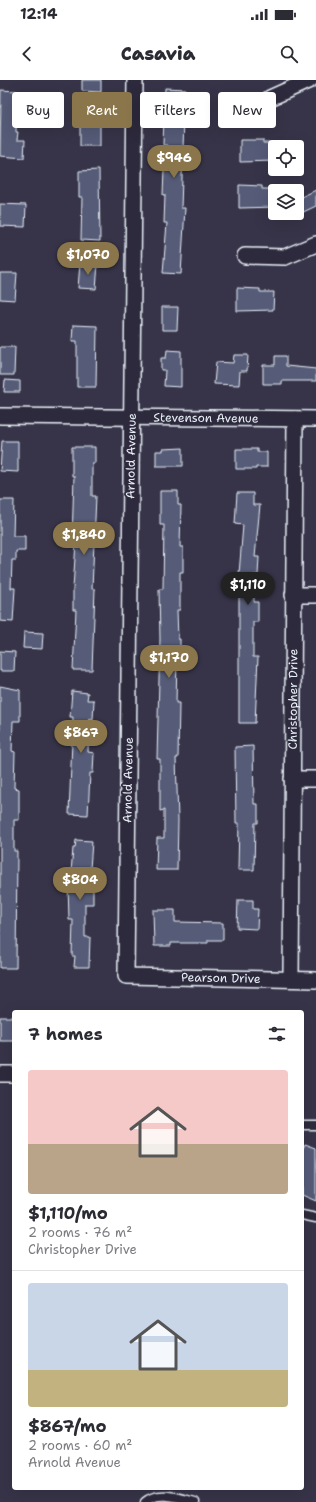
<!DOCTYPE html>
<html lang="en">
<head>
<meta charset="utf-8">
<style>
	body { margin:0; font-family:"Shantell Sans",sans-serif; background:#f7f7f7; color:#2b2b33; height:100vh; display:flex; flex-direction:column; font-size:15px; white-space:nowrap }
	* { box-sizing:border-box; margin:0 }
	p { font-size:13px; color:#7c7c81 }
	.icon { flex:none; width:22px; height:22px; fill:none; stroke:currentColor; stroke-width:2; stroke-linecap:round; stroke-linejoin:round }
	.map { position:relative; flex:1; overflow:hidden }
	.side { position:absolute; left:12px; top:930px; width:292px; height:480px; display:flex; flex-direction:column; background:#fff; border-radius:4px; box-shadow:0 4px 16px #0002 }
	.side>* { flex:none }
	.banner { position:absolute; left:12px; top:12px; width:292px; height:36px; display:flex; gap:8px }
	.buttons { position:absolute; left:268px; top:60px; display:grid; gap:8px }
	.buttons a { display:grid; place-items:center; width:36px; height:36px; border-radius:4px; background:#fff; box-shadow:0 4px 16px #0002; font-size:20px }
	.price { position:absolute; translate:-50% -34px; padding:0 9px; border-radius:14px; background:#8a764a; color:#fff; font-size:13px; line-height:26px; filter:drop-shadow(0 1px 2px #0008) }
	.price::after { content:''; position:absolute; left:50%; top:24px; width:12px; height:9px; margin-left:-6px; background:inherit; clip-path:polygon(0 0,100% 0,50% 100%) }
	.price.on { background:#222; color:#fff }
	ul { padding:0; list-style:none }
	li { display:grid; align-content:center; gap:8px; height:212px; padding:0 16px }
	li+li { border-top:1px solid #e1e1e2 }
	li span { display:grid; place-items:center; height:124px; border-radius:4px; color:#555 }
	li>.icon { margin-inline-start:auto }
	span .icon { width:72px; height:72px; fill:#fffc; stroke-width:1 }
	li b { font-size:17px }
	h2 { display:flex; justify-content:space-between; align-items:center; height:48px; padding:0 16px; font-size:17px }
	.tag { padding:0 14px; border-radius:4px; background:#fff; box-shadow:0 4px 16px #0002; font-size:14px; line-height:36px }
	.tag.on { background:#8a764a; color:#fff }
	.status { display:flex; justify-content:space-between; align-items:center; height:28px; padding:0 20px; background:#fff; direction:ltr }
	.status svg { height:11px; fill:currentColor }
	header { display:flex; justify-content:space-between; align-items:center; height:52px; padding:0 16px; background:#fff; font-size:18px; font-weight:800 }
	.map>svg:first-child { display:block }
	.building { fill:#575c78; stroke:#e8f1f8 }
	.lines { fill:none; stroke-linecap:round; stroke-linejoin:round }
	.lane-casing { stroke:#e8f1f8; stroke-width:11 }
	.street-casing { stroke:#e8f1f8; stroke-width:18 }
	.lane { stroke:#2f2a3d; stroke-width:8 }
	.street { stroke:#2f2a3d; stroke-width:15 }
	.labels { text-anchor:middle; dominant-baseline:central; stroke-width:3.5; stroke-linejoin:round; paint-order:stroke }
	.street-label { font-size:12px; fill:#e8f1f8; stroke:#2f2a3d }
</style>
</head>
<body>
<div class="status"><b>12:14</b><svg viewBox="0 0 49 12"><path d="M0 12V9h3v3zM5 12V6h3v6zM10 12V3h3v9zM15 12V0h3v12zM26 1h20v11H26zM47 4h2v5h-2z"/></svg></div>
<header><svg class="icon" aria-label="back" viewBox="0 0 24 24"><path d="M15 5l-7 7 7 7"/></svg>Casavia<svg class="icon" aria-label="search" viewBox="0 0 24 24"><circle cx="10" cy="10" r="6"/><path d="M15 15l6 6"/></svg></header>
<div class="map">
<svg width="316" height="1422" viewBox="0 0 316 1422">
	<rect width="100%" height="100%" fill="#373449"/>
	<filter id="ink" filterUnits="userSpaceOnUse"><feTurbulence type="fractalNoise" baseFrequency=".025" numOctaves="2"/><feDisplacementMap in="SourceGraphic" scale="8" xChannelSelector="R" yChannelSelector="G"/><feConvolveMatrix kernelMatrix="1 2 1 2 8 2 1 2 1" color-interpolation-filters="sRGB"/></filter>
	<g filter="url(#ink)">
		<!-- building -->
		<path class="building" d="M 82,0 L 101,0 L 101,12 L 82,11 Z
			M 165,8 L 185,9 L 181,128 L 185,128 L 181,194 L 163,193 L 167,143 L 164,143 L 165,115 L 163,115 L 164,90 L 167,90 L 168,65 L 163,65 Z
			M 1,10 L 17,11 L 16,52 L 18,52 L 17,60 L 25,60 L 24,78 L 0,76 Z
			M 80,41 L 100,41 L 100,66 L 80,66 Z
			M 240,60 L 263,60 L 263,63 L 275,63 L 275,81 L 240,82 Z
			M 99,90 L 100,161 L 81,160 L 82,117 L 79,117 L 79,91 Z
			M 239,105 L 262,106 L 262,109 L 275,109 L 275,127 L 239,128 Z
			M 316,110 L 316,126 L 297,135 L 297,119 Z
			M 0,124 L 26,125 L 25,147 L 0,146 Z
			M 80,183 L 98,184 L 96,209 L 78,208 Z
			M 0,193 L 17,193 L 15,220 L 0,219 Z
			M 237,208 L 260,209 L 260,212 L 274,212 L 273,230 L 237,231 Z
			M 162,227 L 178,227 L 177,250 L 162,250 Z
			M 73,245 L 97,246 L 96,307 L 77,307 L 77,261 L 72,261 Z
			M 0,267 L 15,267 L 14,295 L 0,295 Z
			M 167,270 L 181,271 L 181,307 L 164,306 L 165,290 L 161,290 L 161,278 L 166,278 Z
			M 234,275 L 248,275 L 247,291 L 240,291 L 239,305 L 214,304 L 216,282 L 233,283 Z
			M 275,276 L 286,276 L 286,286 L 316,289 L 316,301 L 282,301 L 282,304 L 263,304 L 263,285 L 275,285 Z
			M 5,300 L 20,301 L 20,312 L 4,312 Z
			M 2,361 L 18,361 L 18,392 L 0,391 Z
			M 72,367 L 95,367 L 95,383 L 92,383 L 92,416 L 96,416 L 92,509 L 95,509 L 92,590 L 73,590 L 76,530 L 73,530 L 73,509 L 76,462 L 72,461 L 74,396 L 72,396 Z
			M 183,368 L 183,386 L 156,386 L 156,371 L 163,371 L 163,369 Z
			M 236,369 L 257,369 L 257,372 L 267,372 L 267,387 L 256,387 L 256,389 L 236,389 Z
			M 160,411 L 178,411 L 178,425 L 181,425 L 180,467 L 183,467 L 183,492 L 180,492 L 180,530 L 177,530 L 178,559 L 180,559 L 180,580 L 177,580 L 176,623 L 179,623 L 178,678 L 176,678 L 178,740 L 177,790 L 156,790 L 157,758 L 164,758 L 164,730 L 160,731 L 160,679 L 157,679 L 160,559 L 159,509 L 163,509 L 164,445 L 160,445 Z
			M 237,413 L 253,413 L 253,425 L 260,425 L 255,477 L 259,477 L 258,495 L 254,495 L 254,522 L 258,522 L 258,542 L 253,542 L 253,577 L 258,577 L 255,643 L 239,643 L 239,494 L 243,445 L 235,444 Z
			M 0,420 L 14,420 L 13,456 L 25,456 L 25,471 L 16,471 L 16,480 L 12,480 L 11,508 L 15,508 L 13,542 L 0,541 Z
			M 24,552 L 43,553 L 42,569 L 23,568 Z
			M 0,571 L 15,572 L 14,591 L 0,591 Z
			M 0,606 L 20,610 L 20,641 L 13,641 L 12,671 L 15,672 L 14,708 L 19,709 L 19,740 L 14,740 L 14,771 L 17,771 L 16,888 L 0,888 Z
			M 72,611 L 88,613 L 87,620 L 94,620 L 93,639 L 89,638 L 88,672 L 94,673 L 93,693 L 90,693 L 88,735 L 69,734 L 73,637 L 70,637 Z
			M 253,666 L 254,724 L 258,724 L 258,743 L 255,743 L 254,790 L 238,790 L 239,743 L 236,743 L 235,667 Z
			M 76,760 L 92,761 L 89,804 L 93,804 L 93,824 L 85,824 L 85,857 L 90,857 L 89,887 L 74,887 L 75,876 L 72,876 L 73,840 L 69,840 L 68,805 L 70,805 L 73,768 L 75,768 Z
			M 238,820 L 253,820 L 253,829 L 258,829 L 257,849 L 237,848 Z
			M 153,830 L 175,830 L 175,842 L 223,843 L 223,860 L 208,860 L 208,863 L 171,863 L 171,866 L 154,866 Z
			M 0,937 L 14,937 L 14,961 L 0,961 Z
			M 305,1064 L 316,1068 L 316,1121 L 302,1115 L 302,1071 Z"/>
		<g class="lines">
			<!-- lane casing -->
			<g class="lane-casing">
				<path id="lane" d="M 302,1045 L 316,1045
					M 302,1135 L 316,1138
					M 145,1422 C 159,1410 179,1418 195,1422"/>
			</g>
			<!-- street casing -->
			<g class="street-casing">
				<g id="street">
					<path id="s1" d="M 135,0 L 126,896 L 316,900"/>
					<path d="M 270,18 L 310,0"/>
					<path d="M 245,176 L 285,177 L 316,164"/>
					<path id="s2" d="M 0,336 L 316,339"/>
					<path d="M 293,515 L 316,515"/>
					<path d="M 292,699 L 316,699"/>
					<path id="s3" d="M 291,899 L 295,339"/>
					<path d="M 0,994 L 14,994"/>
				</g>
			</g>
			<!-- lane -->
			<use href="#lane" class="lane"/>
			<!-- street -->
			<use href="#street" class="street"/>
		</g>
	</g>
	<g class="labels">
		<!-- street labels -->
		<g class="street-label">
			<text stroke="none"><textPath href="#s2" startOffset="206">Stevenson Avenue</textPath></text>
			<text transform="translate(131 376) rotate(-89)">Arnold Avenue</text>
			<text stroke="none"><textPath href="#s3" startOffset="280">Christopher Drive</textPath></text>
			<text transform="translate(128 700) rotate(-89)">Arnold Avenue</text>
			<text stroke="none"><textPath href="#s1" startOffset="991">Pearson Drive</textPath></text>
		</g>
	</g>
</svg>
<div class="buttons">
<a><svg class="icon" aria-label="locate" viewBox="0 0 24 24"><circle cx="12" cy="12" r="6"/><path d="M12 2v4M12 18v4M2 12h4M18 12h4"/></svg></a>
<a><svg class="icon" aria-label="layers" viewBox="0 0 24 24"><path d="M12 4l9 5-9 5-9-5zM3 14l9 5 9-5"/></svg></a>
</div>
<b class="price" style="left:174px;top:99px">$946</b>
<b class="price" style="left:88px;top:196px">$1,070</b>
<b class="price" style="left:84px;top:476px">$1,840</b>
<b class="price on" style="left:248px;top:526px">$1,110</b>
<b class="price" style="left:169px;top:599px">$1,170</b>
<b class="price" style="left:81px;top:674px">$867</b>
<b class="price" style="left:80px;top:821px">$804</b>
<div class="banner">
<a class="tag">Buy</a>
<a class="tag on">Rent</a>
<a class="tag">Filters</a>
<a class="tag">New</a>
</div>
<section class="side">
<h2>7 homes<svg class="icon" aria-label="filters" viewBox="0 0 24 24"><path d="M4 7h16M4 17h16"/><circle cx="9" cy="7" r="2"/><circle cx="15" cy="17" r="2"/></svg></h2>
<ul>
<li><span style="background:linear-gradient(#f6c9c9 60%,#b9a48a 0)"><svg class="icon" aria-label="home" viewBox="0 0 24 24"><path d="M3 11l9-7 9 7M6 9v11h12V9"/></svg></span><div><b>$1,110/mo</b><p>2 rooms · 76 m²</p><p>Christopher Drive</p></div></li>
<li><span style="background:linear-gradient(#c9d6e8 70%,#c2b280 0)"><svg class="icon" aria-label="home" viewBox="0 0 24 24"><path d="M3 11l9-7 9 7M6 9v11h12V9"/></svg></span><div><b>$867/mo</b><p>2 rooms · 60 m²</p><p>Arnold Avenue</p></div></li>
</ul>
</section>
</div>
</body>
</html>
